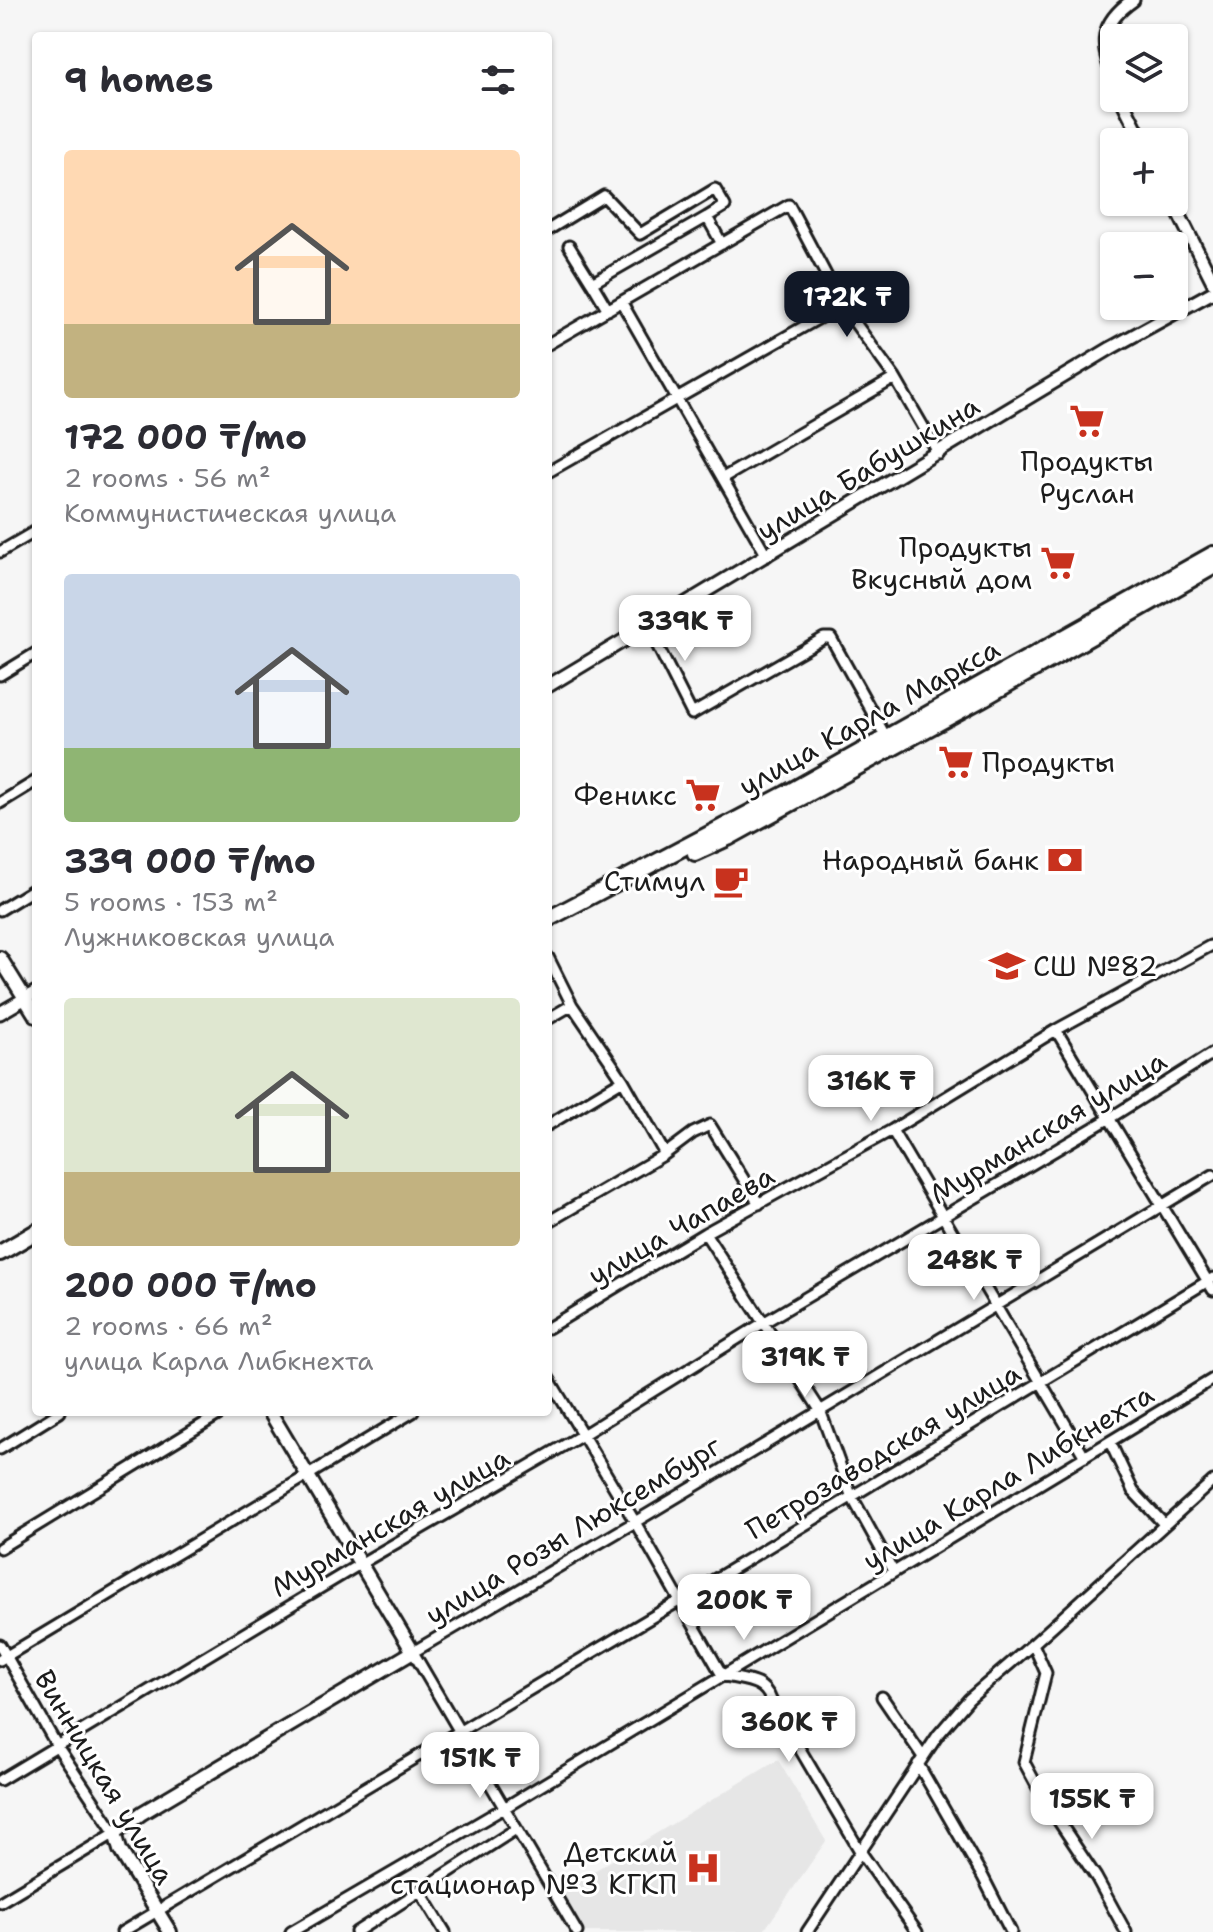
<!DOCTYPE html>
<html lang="en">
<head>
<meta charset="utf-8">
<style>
	body { margin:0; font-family:"Shantell Sans",sans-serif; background:#f2f2f3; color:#2b2b33; height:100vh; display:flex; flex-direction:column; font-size:30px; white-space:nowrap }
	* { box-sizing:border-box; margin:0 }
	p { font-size:26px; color:#7c7c81 }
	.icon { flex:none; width:44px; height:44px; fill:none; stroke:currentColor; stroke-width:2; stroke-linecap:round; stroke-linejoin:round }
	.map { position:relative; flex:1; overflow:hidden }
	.panel { position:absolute; left:32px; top:32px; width:520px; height:1384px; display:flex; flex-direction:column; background:#fff; border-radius:8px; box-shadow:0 2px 6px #0004 }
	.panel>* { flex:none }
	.controls { position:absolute; left:1100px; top:24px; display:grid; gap:16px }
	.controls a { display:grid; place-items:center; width:88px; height:88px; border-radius:8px; background:#fff; box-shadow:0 2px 6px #0004; font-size:40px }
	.price { position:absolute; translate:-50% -68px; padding:0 18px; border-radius:16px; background:#fff; color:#222; font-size:26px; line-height:52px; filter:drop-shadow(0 2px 4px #0008) }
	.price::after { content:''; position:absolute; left:50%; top:48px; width:24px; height:18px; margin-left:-12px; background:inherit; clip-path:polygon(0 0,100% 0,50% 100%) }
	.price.on { background:#111827; color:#fff }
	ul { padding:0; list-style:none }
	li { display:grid; align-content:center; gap:16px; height:424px; padding:0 32px }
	li span { display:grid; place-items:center; height:248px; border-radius:8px; color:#555 }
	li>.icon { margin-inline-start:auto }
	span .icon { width:144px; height:144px; fill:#fffc; stroke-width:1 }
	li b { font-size:34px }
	h2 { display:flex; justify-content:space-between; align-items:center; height:96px; padding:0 32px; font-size:34px }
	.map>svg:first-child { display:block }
	.built { fill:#e6e6e6 }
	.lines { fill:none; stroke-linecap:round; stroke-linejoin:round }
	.minor-casing { stroke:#1c1c1c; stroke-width:15 }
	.tertiary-casing { stroke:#1c1c1c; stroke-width:17 }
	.secondary-casing { stroke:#1c1c1c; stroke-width:18 }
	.primary-casing { stroke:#1c1c1c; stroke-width:20 }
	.minor { stroke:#fff; stroke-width:9 }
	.tertiary { stroke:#fff; stroke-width:11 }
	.secondary { stroke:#fff; stroke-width:12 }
	.primary { stroke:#fff; stroke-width:14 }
	.labels { text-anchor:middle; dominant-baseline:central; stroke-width:6; stroke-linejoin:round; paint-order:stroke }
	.poi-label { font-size:28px; fill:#1c1c1c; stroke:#fff; text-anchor:end }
	.street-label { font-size:28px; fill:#1c1c1c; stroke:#fff }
</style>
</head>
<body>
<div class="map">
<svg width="1213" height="1932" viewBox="0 0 1213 1932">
	<rect width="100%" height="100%" fill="#f6f6f6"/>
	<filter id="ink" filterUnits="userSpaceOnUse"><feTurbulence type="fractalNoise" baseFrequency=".0125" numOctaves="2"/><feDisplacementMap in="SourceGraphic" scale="16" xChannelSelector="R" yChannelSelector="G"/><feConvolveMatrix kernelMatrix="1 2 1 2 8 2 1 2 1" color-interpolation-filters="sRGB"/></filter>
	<g filter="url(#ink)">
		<!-- built -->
		<path class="built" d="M 778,1760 L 826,1841 L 763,1932 L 578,1932 L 556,1894 Z"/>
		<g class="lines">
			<!-- minor casing -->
			<g class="minor-casing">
				<path id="minor" d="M 548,230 L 604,196 L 640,234 L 715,189 L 725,206 L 707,217 L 722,244
					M 569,246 L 592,283 L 707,217
					M 592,283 L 608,310
					M 622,303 L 767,556
					M 548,344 L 789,205 L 842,305 L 895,378 L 939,454
					M 548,472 L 842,305
					M 723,478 L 895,378
					M 0,552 L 36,531
					M 648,627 L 692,714 L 824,638 L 831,638 L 888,741
					M 0,675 L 36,653
					M 0,803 L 36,781
					M 0,910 L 36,888
					M 548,957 L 572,1005 L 623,1080 L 665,1154
					M 548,1019 L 572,1005
					M 1056,1030 L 1213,1290
					M 548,1125 L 623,1080
					M 892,1130 L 1085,1457
					M 548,1222 L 665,1154 L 693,1133 L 710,1125 L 759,1204
					M 705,1233 L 820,1410 L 851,1495 L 893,1571
					M 548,1328 L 705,1233 L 892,1130 L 1056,1030 L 1210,946
					M 548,1377 L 635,1522 L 722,1675 C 742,1681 763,1678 771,1700 L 860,1851 L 917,1932
					M 1110,1442 L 1133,1491 L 1164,1524
					M 0,1449 L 60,1412
					M 0,1548 L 223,1412
					M 1033,1644 L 1046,1673 L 1024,1762 L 1044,1799 L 1096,1877 L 1126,1932
					M 0,1645 L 57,1746 L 115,1833 L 0,1902
					M 0,1660 L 413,1412
					M 882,1697 L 923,1757
					M 918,1764 L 983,1877 L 1011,1932
					M 0,1780 L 360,1564 L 584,1434 L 763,1323 L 1110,1118 L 1213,1053
					M 420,1891 L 445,1932
					M 122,1932 L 679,1601 L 1213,1278
					M 291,1932 L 504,1808 L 1213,1379
					M 356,1932 L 516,1829
					M 577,1932 L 413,1652 L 635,1522 L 1213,1175
					M 807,1932 L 938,1735 L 969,1699 L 1033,1644 L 1213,1481"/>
			</g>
			<!-- tertiary casing -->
			<g class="tertiary-casing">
				<path id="tertiary" d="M 1114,79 C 1101,43 1099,24 1133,0
					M 1121,98 L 1143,142
					M 1173,202 L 1213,282
					M 548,686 L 1111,348 L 1213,292
					M 0,1013 L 36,992"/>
			</g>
			<!-- secondary casing -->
			<g class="secondary-casing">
				<path id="secondary" d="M 0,958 L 36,1016
					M 170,1932 L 120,1850 L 115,1833 L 142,1813 L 413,1652 L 270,1412"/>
			</g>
			<!-- primary casing -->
			<g class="primary-casing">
				<path id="primary" d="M 695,853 L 728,838 L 982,699 L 1213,567
					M 548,919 L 785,794 L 1213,554
					M 0,1253 L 36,1232"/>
			</g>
			<!-- minor -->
			<use href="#minor" class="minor"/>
			<!-- tertiary -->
			<use href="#tertiary" class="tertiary"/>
			<!-- secondary -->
			<use href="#secondary" class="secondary"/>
			<!-- primary -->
			<use href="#primary" class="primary"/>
		</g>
	</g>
	<!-- icons -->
	<defs>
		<g id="supermarket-bare" transform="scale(2.76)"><path d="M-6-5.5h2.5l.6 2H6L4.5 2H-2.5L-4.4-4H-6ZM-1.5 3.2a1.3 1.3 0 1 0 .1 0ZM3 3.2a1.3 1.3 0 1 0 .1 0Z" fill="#c8321e" stroke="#fff" stroke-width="2.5" paint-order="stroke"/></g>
		<g id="bank-bare" transform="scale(2.76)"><path d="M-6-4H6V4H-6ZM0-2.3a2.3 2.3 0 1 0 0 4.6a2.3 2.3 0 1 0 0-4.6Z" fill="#c8321e" stroke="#fff" stroke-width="2.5" paint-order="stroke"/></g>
		<g id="cafe-bare" transform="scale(2.76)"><path d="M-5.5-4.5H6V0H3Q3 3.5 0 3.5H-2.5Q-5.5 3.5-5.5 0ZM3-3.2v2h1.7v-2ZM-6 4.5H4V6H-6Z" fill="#c8321e" stroke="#fff" stroke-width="2.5" paint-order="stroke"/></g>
		<g id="school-bare" transform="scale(2.76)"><path d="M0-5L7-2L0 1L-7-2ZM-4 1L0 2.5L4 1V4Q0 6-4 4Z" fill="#c8321e" stroke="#fff" stroke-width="2.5" paint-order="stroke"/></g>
		<g id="hospital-bare" transform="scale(2.76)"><path d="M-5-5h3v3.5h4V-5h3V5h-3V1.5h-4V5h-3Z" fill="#c8321e" stroke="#fff" stroke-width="2.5" paint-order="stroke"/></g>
	</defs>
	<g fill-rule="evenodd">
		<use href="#supermarket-bare" x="1087" y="421"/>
		<use href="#supermarket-bare" x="1058" y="563"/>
		<use href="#supermarket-bare" x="956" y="762"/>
		<use href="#supermarket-bare" x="703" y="795"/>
		<use href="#bank-bare" x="1065" y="860"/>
		<use href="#cafe-bare" x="731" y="881"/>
		<use href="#school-bare" x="1007" y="966"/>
		<use href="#hospital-bare" x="703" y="1868"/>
	</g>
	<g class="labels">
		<!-- poi labels -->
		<g class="poi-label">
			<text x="1087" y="461" text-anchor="middle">Продукты<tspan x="1087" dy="32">Руслан</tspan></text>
			<text x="1032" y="547">Продукты<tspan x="1032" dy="32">Вкусный дом</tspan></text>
			<text x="982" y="762" text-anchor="start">Продукты</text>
			<text x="677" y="795">Феникс</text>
			<text x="1039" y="860">Народный банк</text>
			<text x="705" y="881">Стимул</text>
			<text x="1033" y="966" text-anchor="start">СШ №82</text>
			<text x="677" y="1852">Детский<tspan x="677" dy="32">стационар №3 КГКП</tspan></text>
		</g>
		<!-- street labels -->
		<g class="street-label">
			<text transform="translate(868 468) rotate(-31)">улица Бабушкина</text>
			<text transform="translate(869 717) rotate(-29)">улица Карла Маркса</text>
			<text transform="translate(1048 1127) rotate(-31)">Мурманская улица</text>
			<text transform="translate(681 1225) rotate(-30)">улица Чапаева</text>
			<text transform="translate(883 1451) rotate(-31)">Петрозаводская улица</text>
			<text transform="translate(1008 1477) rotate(-31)">улица Карла Либкнехта</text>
			<text transform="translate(390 1522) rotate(-30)">Мурманская улица</text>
			<text transform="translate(573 1530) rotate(-31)">улица Розы Люксембург</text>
			<text transform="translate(105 1777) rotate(59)">Винницкая улица</text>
		</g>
	</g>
</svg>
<div class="controls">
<a><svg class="icon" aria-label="layers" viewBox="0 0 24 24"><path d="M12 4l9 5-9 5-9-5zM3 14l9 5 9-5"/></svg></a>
<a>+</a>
<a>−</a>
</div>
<b class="price on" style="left:847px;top:339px">172K ₸</b>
<b class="price" style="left:685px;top:663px">339K ₸</b>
<b class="price" style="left:871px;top:1123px">316K ₸</b>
<b class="price" style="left:974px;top:1302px">248K ₸</b>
<b class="price" style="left:805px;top:1399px">319K ₸</b>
<b class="price" style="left:744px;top:1642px">200K ₸</b>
<b class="price" style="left:789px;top:1764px">360K ₸</b>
<b class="price" style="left:480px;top:1800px">151K ₸</b>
<b class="price" style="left:1092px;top:1841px">155K ₸</b>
<section class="panel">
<h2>9 homes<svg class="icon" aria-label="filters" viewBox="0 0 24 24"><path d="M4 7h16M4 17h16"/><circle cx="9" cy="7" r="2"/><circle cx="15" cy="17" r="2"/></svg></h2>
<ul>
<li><span style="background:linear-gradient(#ffd9b3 70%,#c2b280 0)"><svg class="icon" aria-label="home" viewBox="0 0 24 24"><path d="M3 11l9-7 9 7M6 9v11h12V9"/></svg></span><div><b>172 000 ₸/mo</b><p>2 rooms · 56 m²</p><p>Коммунистическая улица</p></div></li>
<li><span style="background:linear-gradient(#c9d6e8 70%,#8fb573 0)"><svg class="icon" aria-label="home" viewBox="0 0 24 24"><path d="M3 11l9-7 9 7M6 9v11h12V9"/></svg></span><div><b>339 000 ₸/mo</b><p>5 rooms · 153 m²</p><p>Лужниковская улица</p></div></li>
<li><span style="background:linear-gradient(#dfe7d0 70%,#c2b280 0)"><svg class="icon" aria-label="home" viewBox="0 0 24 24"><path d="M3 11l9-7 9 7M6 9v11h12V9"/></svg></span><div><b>200 000 ₸/mo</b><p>2 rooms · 66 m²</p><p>улица Карла Либкнехта</p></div></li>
</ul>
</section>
</div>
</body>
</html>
